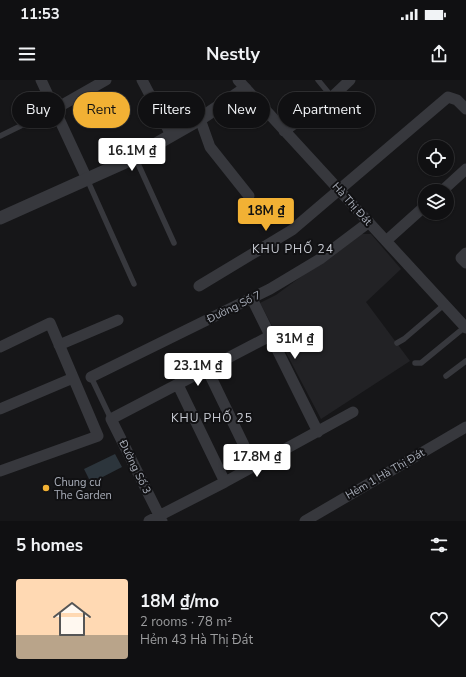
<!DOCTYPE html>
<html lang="en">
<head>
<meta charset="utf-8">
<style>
	body { margin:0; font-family:"Nunito Sans",sans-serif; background:#19191b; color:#f1f3f6; height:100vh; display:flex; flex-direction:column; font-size:15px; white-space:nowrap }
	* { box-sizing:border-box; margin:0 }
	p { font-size:13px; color:#9c9d9f }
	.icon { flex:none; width:22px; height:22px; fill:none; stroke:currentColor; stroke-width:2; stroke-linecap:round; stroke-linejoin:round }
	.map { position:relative; height:441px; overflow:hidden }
	.panel { display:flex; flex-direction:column; background:#101012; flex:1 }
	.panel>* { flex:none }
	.banner { position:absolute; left:12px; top:12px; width:442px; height:36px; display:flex; gap:8px }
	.buttons { position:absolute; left:418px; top:60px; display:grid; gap:8px }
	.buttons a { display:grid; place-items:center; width:36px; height:36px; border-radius:50%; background:#101012; box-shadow:0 1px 3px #0004,0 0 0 1px #303032; font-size:20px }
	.price { position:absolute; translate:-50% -34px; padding:0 9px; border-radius:4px; background:#fff; color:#222; font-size:13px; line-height:26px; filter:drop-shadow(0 1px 2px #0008) }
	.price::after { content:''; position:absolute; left:50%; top:24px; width:12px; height:9px; margin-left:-6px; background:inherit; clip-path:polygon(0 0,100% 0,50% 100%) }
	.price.active { background:#f2b134; color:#111 }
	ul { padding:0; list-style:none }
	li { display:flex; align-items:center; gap:12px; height:100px; padding:0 16px }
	li span { display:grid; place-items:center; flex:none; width:112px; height:80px; border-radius:4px; color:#555 }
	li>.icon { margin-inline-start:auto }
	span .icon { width:48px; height:48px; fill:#fffc; stroke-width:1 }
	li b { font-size:17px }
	h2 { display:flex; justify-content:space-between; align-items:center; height:48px; padding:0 16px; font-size:17px }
	.pill { padding:0 14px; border-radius:18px; background:#101012; box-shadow:0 1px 3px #0004,0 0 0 1px #303032; font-size:14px; line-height:36px }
	.pill.active { background:#f2b134; color:#111 }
	.status { display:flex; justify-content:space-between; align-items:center; height:28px; padding:0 20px; background:#101012; direction:ltr }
	.status svg { height:11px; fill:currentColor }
	header { display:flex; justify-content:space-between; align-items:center; height:52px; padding:0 16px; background:#101012; font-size:18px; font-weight:700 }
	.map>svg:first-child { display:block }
	.built { fill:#222225 }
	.water { fill:#2c353c }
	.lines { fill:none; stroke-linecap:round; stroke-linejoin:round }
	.service { stroke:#37383d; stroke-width:5.5 }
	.minor { stroke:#37383d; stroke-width:11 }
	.tertiary { stroke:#37383d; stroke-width:13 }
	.poi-dot { fill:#f2b134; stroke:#111113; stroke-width:1.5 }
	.labels { text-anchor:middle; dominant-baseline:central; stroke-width:4; stroke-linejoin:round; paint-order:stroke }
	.street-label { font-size:11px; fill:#a8adb8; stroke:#111113 }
	.poi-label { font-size:11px; fill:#a8adb8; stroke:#111113; text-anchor:start }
	.neighbourhood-label { font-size:12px; letter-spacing:1px; fill:#c9ccd4; stroke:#111113 }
</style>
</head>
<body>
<div class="status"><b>11:53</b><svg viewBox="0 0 49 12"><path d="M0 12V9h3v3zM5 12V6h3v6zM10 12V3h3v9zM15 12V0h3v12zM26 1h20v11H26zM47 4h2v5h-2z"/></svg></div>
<header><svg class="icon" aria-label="menu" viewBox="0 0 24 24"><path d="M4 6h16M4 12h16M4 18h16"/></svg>Nestly<svg class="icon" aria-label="share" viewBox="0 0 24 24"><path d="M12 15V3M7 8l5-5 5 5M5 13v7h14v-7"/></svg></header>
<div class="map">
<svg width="466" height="441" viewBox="0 0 466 441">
	<rect width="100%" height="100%" fill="#161618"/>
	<!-- built -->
	<path class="built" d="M 359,154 L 371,154 L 401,189 L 366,222 L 410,281 L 321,339 L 260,223 L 276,215 Z"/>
	<!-- water -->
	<path class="water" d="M 115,374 L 122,387 L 91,403 L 84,389 Z"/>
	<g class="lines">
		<!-- service -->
		<path class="service" d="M 318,0 L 332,17
			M 0,56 L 55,29
			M 135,77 L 174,163
			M 87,99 L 134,204
			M 397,263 L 404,259 L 445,224
			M 415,283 L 421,283 L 465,247
			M 446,296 L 466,281
			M 91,297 L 111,339"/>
		<!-- minor -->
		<path class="minor" d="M 41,0 L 87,99
			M 142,0 L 171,55
			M 238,0 L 466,248
			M 55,29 L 106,0
			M 200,39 L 210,67 L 249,116
			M 284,51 L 332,17 L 350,0
			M 442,111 L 466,89
			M 386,161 L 425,126
			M 466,173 L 461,178 L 466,183
			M 199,206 L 292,150 L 448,17 L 457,20 L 466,29
			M 252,219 L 318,352
			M 59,265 L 118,240
			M 0,267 L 50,243 L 98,356 L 0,391
			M 207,289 L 254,386
			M 91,297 L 270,209 L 320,179 L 369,142
			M 178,305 L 225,402
			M 0,329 L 73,298
			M 149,441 L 225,402 L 353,332
			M 162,441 L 111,339 L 270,256
			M 305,441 L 466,347"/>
		<!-- tertiary -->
		<path class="tertiary" d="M 0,138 L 123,83 L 200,39 L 245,9"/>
	</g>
	<!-- markers -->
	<circle class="poi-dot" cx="46" cy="408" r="4"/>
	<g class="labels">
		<!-- street labels -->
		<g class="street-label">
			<text transform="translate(352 124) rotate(48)">Hà Thị Đát</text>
			<text transform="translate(234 227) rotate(-26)">Đường Số 7</text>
			<text transform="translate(135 387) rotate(64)">Đường Số 3</text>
			<text transform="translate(385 394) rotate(-30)">Hẻm 1 Hà Thị Đát</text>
		</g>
		<!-- poi labels -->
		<g class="poi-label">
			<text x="54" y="402">Chung cư<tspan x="54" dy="13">The Garden</tspan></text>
		</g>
		<!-- neighbourhood labels -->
		<g class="neighbourhood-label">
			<text x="293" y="169">KHU PHỐ 24</text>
			<text x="212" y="338">KHU PHỐ 25</text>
		</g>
	</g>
</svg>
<div class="buttons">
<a><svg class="icon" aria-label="locate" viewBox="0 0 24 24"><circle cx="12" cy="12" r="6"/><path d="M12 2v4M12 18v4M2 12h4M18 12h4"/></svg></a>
<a><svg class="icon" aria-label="layers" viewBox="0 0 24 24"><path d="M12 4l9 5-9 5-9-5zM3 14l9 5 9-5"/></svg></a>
</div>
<b class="price" style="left:132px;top:92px">16.1M ₫</b>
<b class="price active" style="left:266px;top:152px">18M ₫</b>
<b class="price" style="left:295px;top:280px">31M ₫</b>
<b class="price" style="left:198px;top:307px">23.1M ₫</b>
<b class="price" style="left:257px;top:398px">17.8M ₫</b>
<div class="banner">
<a class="pill">Buy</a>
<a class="pill active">Rent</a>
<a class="pill">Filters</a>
<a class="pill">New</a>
<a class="pill">Apartment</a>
</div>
</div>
<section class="panel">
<h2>5 homes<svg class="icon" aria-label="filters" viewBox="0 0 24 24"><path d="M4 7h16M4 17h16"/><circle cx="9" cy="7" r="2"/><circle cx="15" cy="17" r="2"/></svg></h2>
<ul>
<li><span style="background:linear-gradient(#ffd9b3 70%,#b9a48a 0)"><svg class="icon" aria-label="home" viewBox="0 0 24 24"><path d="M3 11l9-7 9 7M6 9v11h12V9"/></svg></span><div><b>18M ₫/mo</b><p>2 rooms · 78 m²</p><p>Hẻm 43 Hà Thị Đát</p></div><svg class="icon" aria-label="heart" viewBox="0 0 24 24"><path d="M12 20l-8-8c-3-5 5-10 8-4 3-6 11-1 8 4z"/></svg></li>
</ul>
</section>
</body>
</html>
